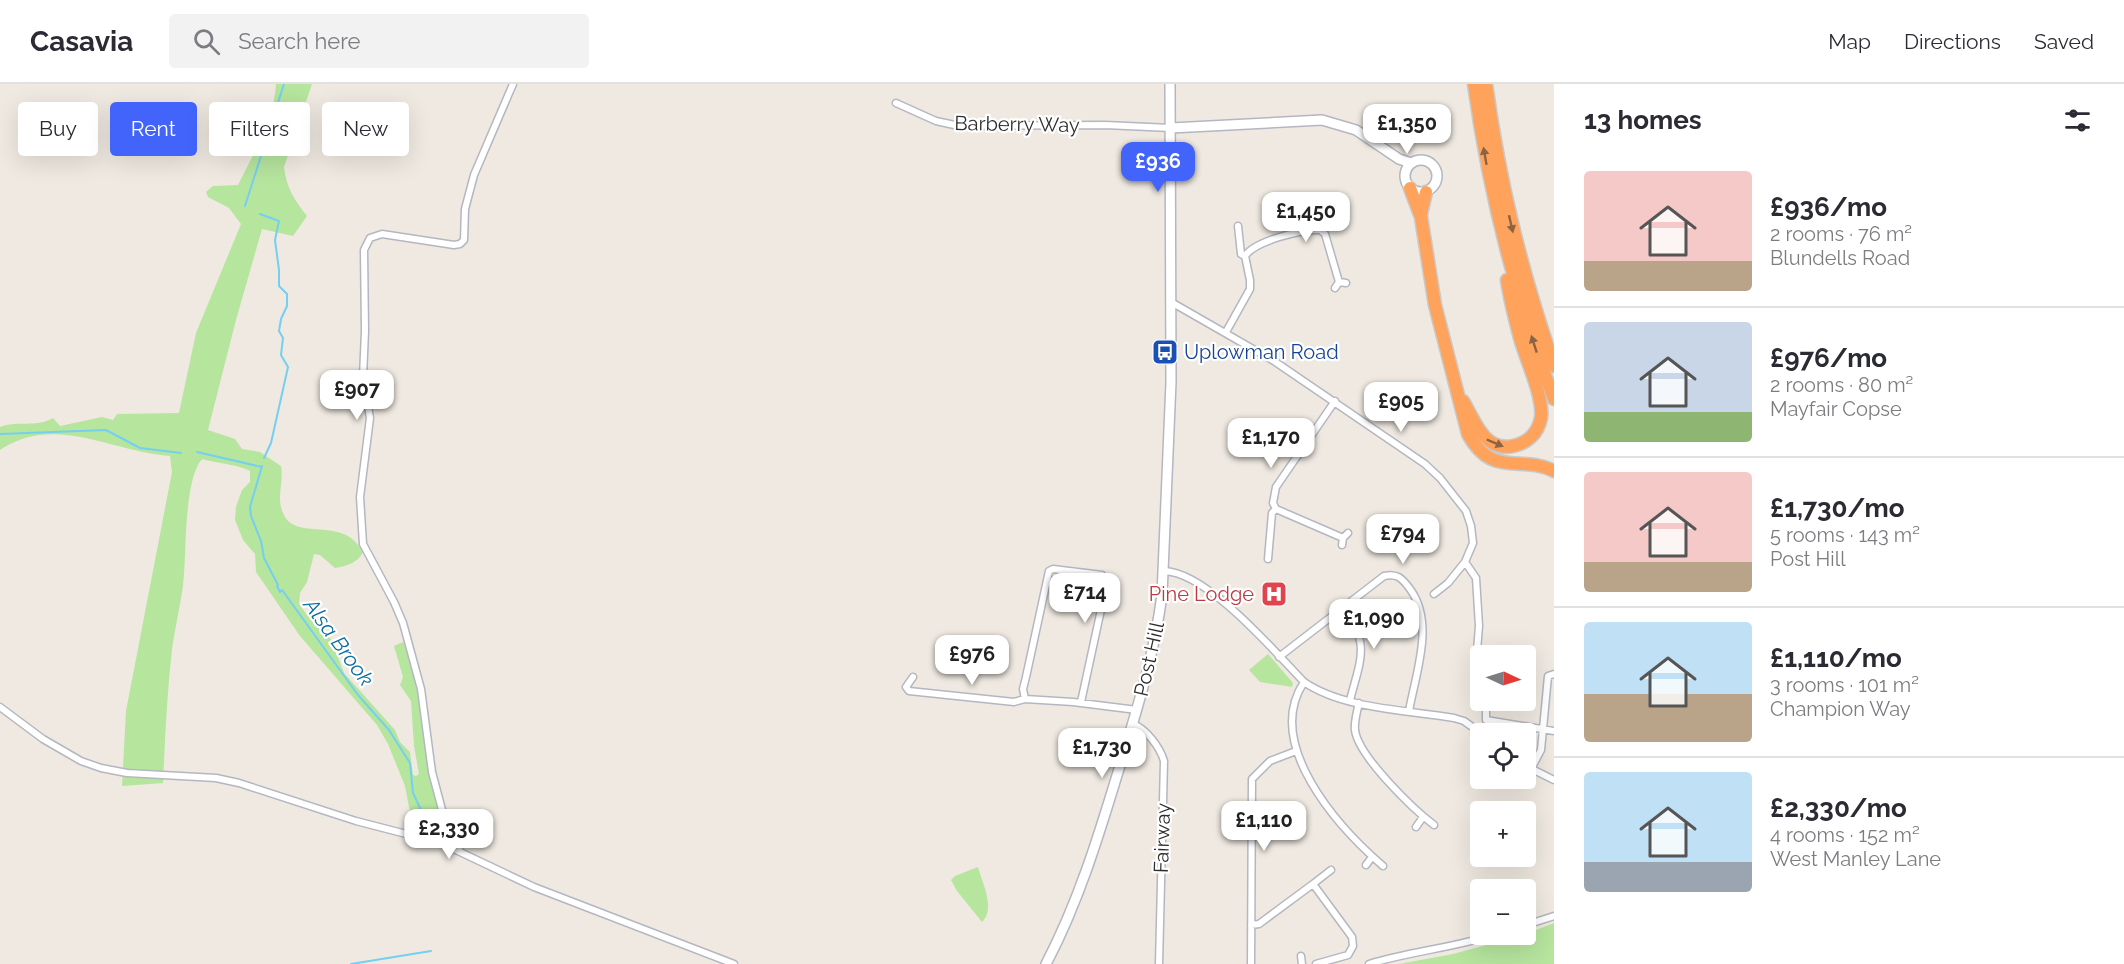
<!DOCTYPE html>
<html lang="en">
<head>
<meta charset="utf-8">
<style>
	body { margin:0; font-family:Raleway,sans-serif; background:#f2f2f3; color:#2b2b33; height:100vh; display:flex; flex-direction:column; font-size:22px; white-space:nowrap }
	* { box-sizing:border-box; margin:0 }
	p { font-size:20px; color:#7c7c81 }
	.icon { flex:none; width:33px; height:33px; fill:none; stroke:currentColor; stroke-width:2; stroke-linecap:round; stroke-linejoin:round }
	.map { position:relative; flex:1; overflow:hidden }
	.drawer { display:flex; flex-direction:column; background:#fff; width:570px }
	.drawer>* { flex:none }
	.top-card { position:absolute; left:18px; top:18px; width:570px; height:54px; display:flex; gap:12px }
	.needle { width:39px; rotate:94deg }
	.controls { position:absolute; left:1470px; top:561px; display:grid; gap:12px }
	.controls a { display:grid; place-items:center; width:66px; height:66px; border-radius:6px; background:#fff; box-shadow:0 6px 24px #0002; font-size:30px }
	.price { position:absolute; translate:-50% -51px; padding:0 14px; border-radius:12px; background:#fff; color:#222; font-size:20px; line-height:39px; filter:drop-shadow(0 2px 3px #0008) }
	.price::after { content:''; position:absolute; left:50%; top:36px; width:18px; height:14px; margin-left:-9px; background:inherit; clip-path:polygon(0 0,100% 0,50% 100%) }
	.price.current { background:#4264fb; color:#fff }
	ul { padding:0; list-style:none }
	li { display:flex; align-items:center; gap:18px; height:150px; padding:0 30px }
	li+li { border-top:2px solid #e1e1e2 }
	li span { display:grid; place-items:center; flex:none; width:168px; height:120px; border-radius:6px; color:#555 }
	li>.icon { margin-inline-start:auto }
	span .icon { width:72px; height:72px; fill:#fffc; stroke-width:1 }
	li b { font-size:26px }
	h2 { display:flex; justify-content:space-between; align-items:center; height:72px; padding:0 30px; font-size:26px }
	.chip { padding:0 21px; border-radius:6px; background:#fff; box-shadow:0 6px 24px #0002; font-size:21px; line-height:54px }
	.chip.current { background:#4264fb; color:#fff }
	header { display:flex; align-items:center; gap:36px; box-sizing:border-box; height:84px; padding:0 30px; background:#fff; border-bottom:2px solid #e1e1e2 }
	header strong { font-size:28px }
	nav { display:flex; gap:33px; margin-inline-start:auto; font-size:21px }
	.search { width:420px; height:54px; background:#f2f2f3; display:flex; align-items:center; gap:15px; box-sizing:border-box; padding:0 21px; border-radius:6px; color:#7c7c81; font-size:22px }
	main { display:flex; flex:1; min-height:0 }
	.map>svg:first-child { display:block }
	.green { fill:#b6e59e }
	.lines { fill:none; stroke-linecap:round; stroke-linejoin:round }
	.stream { stroke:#75cff0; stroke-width:2 }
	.street-casing { stroke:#b4b7c1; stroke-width:9 }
	.secondary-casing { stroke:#b4b7c1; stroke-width:12 }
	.highway-casing { stroke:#c9c9c9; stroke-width:15 }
	.street { stroke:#fff; stroke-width:6 }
	.secondary { stroke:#fff; stroke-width:9 }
	.highway { stroke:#ffa35c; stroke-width:12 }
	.oneway { fill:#8c6343 }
	.labels { text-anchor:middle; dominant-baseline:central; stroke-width:4.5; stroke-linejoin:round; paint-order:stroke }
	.street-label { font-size:20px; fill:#2e2e2e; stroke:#fff }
	.transit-label { font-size:20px; fill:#164399; stroke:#fff; text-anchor:start }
	.health-label { font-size:20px; fill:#be3a42; stroke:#fff; text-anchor:end }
	.water-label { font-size:21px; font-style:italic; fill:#0d6fa3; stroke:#fff }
</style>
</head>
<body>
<header>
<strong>Casavia</strong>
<div class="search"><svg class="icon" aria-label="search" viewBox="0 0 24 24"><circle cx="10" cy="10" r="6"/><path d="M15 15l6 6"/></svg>Search here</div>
<nav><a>Map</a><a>Directions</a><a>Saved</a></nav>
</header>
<main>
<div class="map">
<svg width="1554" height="880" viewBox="0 0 1554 880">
	<rect width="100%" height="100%" fill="#efe9e1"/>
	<!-- green -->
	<path class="green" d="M 276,0 L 312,0 L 284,83 C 286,103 295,117 307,132 L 293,152 L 262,145 L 236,236 L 208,346 L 235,355 L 242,365 L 260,368 L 281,382 C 284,398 276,413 283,429 C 295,459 343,430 363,468 C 358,479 346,482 335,484 L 320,471 L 314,470 L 307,498 L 300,509 L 299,520 L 307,531 L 323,543 L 332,557 L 344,589 L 395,646 L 400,658 L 410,668 L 413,691 L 416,692 L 419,690 L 414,662 L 411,617 L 400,601 L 403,593 L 394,562 L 403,558 L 407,562 L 422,630 L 431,700 L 444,739 L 444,747 L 437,757 L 419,751 L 409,723 L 405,702 L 388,660 L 377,641 L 300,552 L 256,488 L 255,470 L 243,456 L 235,436 L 236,423 L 242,406 L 250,398 L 250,387 C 240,381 216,379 202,375 C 183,397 187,471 183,502 C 180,523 175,544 172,565 C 167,610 165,654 163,699 L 122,702 L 126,627 L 172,388 L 170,372 C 113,368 54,329 0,366 L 0,343 C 18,336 36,344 53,334 L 60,342 L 102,333 L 113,336 L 117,330 L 179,329 L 196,249 L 241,140 L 229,124 L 208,113 L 206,108 L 213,102 L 238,101 C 254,69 274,35 276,0 Z
		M 1268,570 L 1293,599 L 1292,603 L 1260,598 L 1249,586 Z
		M 978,783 C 982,799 996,824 982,838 L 957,807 L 951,796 L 955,792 Z
		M 1554,839 L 1554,880 L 1399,880 L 1453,870 L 1526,850 Z"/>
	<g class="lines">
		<!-- stream -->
		<path class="stream" d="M 245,122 L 284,0
			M 260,130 L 279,137 L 275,156 L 279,186 L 279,202 L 287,210 L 287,222 L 281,235 L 279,247 L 283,254 L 281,271 L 288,283 L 271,359 L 264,374
			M 0,350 L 106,346 L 140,364 L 181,369
			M 197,368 L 262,383
			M 262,382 L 250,423 L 251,432 L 261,457 L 264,474 L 278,501 L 277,502 L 280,508 L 282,506 L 285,510 L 358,611 L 389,646 L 410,679 L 413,709 L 427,739 L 427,746
			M 351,880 L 431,867"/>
		<!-- street casing -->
		<g class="street-casing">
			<path id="street" d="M 896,19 L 936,37 L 959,42 L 1105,41 L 1171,44
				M 1245,172 C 1255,157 1302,145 1320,146 L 1325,150 L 1339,198
				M 1335,204 L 1339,198 L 1346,199
				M 1171,218 L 1274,277 L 1425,380 L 1440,394 L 1466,427 L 1471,442 L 1473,459 L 1465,478 L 1476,494 L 1479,542 L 1476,579
				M 1226,248 L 1250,205 L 1250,196 L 1245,172 L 1241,170 L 1238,142
				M 1276,425 L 1343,454
				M 1342,461 L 1343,454 L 1348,449
				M 1268,475 L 1272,429 L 1276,425 L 1273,419 L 1276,403 L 1335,317
				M 1164,487 C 1207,488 1274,567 1304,598 C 1343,625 1408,626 1454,634 L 1464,637 L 1482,650
				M 1434,510 L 1448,499 L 1465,478
				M 1344,523 C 1370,561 1361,574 1350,616
				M 1279,573 L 1384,492 C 1397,489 1402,494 1410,505 C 1435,539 1416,588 1409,627
				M 913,593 L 906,603 L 909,607 L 1014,618 L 1025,615 L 1073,618 L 1137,626
				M 1304,598 C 1263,660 1338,743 1383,782
				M 1025,615 L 1023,605 L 1026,593 L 1049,487 L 1053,485 L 1102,491 L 1107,498 L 1081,618
				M 1486,616 L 1486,636 L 1554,647
				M 1359,619 C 1357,627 1354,638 1355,646 C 1358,672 1413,725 1434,741
				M 0,623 L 43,655 L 81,677 L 101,684 L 127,689 L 216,694 L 239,699 L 356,737 L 441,759 L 534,803 L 734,880
				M 1133,640 C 1146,645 1160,663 1164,677 L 1159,880
				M 1526,682 L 1554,696
				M 1531,685 L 1541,666 L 1548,592 L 1554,590
				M 1416,743 L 1423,733
				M 458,767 L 459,764 L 449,752 L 432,688 L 421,605 L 403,539 L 394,518 L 363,460 L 360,413 L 370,334 L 363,293 L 365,247 L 364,166 L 370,154 L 382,150 L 454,161 L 460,160 L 464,156 L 465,125 L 474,91 L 513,0
				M 1366,781 L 1372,773
				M 1313,800 L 1331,786
				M 1251,841 L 1259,840 L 1313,800 L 1352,853 L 1353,862 L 1348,871 L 1316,880
				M 1526,841 L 1554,832
				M 1301,872 L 1302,880
				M 1251,880 L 1252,695 L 1270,677 L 1296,667
				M 1369,880 C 1411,867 1454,864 1496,850"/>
		</g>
		<!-- secondary casing -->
		<g class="secondary-casing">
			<path id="secondary" d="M 1171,44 L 1322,36 L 1356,46 L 1399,75 L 1411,79
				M1405 92a16 16 0 1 1 32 0a16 16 0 1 1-32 0Z
				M 1046,880 C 1078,819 1098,754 1118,688 C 1136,629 1154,572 1162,511 L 1171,298 L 1170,0"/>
		</g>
		<!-- highway casing -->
		<g class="highway-casing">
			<path id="highway" d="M 1474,0 C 1489,108 1515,213 1554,315
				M 1486,0 C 1500,101 1521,185 1554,282
				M 1410,104 L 1421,133 L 1435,221 L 1468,350 C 1493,395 1520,370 1554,387
				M 1421,130 L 1426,108
				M 1463,317 C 1475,337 1484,368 1513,362 C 1528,359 1538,349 1541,334 C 1544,313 1526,276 1520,254 C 1515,235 1510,215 1507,196"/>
		</g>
		<!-- street -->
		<use href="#street" class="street"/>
		<!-- secondary -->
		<use href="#secondary" class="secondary"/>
		<!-- highway -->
		<use href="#highway" class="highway"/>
	</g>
	<!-- one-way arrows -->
	<defs><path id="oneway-solid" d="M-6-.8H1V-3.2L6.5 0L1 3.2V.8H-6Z" transform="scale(1.5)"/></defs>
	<g class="oneway">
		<use href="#oneway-solid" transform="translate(1485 72) rotate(-100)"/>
		<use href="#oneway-solid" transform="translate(1511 140) rotate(77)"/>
		<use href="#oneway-solid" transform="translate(1534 260) rotate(-108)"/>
		<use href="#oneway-solid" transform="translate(1495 359) rotate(23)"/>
	</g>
	<!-- icons -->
	<defs>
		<g id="bus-square" transform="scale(1.35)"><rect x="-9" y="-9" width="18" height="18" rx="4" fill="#1a4fb4" stroke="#fff"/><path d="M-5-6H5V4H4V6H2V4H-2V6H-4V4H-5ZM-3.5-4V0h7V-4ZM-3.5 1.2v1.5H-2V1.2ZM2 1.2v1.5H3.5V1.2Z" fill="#fff"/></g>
		<g id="hospital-square" transform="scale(1.35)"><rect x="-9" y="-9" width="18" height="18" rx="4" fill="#e0444e" stroke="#fff"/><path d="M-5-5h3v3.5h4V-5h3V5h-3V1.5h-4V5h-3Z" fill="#fff"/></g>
	</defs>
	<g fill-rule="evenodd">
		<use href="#bus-square" x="1165" y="268"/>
		<use href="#hospital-square" x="1274" y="510"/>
	</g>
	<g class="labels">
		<!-- street labels -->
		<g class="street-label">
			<text transform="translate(1017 40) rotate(1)">Barberry Way</text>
			<text transform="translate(1149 575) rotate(-77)">Post Hill</text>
			<text transform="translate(1162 754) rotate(-88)">Fairway</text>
		</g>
		<!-- transit labels -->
		<g class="transit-label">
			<text x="1184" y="268">Uplowman Road</text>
		</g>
		<!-- health labels -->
		<g class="health-label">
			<text x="1254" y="510">Pine Lodge</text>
		</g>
		<!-- water labels -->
		<g class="water-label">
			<text transform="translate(339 558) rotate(54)">Alsa Brook</text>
		</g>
	</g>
</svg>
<div class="controls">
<a><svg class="needle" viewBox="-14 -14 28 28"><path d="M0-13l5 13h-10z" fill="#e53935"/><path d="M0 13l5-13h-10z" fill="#7c7c81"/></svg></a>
<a><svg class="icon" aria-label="locate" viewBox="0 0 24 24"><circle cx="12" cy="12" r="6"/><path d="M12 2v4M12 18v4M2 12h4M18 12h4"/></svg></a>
<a>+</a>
<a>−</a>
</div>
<b class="price" style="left:1407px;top:71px">£1,350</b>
<b class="price current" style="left:1158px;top:109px">£936</b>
<b class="price" style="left:1306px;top:159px">£1,450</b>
<b class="price" style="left:357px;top:337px">£907</b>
<b class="price" style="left:1401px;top:349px">£905</b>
<b class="price" style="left:1271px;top:385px">£1,170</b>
<b class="price" style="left:1403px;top:481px">£794</b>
<b class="price" style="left:1085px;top:540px">£714</b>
<b class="price" style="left:1374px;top:566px">£1,090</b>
<b class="price" style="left:972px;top:602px">£976</b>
<b class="price" style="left:1102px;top:695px">£1,730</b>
<b class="price" style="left:1264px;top:768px">£1,110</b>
<b class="price" style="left:449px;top:776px">£2,330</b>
<div class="top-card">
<a class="chip">Buy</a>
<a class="chip current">Rent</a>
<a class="chip">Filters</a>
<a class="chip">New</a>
</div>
</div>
<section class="drawer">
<h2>13 homes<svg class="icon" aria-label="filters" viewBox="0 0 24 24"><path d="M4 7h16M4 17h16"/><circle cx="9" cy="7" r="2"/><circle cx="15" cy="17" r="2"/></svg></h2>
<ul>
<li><span style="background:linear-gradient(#f6c9c9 75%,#b9a48a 0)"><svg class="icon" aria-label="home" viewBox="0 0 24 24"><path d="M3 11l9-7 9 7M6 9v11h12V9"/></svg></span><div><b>£936/mo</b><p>2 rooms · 76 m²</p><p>Blundells Road</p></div></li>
<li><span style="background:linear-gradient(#c9d6e8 75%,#8fb573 0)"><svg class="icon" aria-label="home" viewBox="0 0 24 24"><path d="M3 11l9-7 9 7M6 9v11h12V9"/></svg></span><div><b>£976/mo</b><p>2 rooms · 80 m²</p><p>Mayfair Copse</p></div></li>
<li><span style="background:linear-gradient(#f6c9c9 75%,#b9a48a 0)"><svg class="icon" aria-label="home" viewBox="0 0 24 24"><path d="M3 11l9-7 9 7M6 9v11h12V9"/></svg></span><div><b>£1,730/mo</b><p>5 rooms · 143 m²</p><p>Post Hill</p></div></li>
<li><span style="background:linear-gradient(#bfe0f5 60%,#b9a48a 0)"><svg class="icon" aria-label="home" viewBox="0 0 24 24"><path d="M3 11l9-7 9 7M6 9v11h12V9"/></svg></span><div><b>£1,110/mo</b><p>3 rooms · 101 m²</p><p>Champion Way</p></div></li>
<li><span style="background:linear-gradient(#bfe0f5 75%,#9aa5b1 0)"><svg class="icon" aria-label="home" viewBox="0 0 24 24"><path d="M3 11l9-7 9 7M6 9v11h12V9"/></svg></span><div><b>£2,330/mo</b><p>4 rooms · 152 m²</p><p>West Manley Lane</p></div></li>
</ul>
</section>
</main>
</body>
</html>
